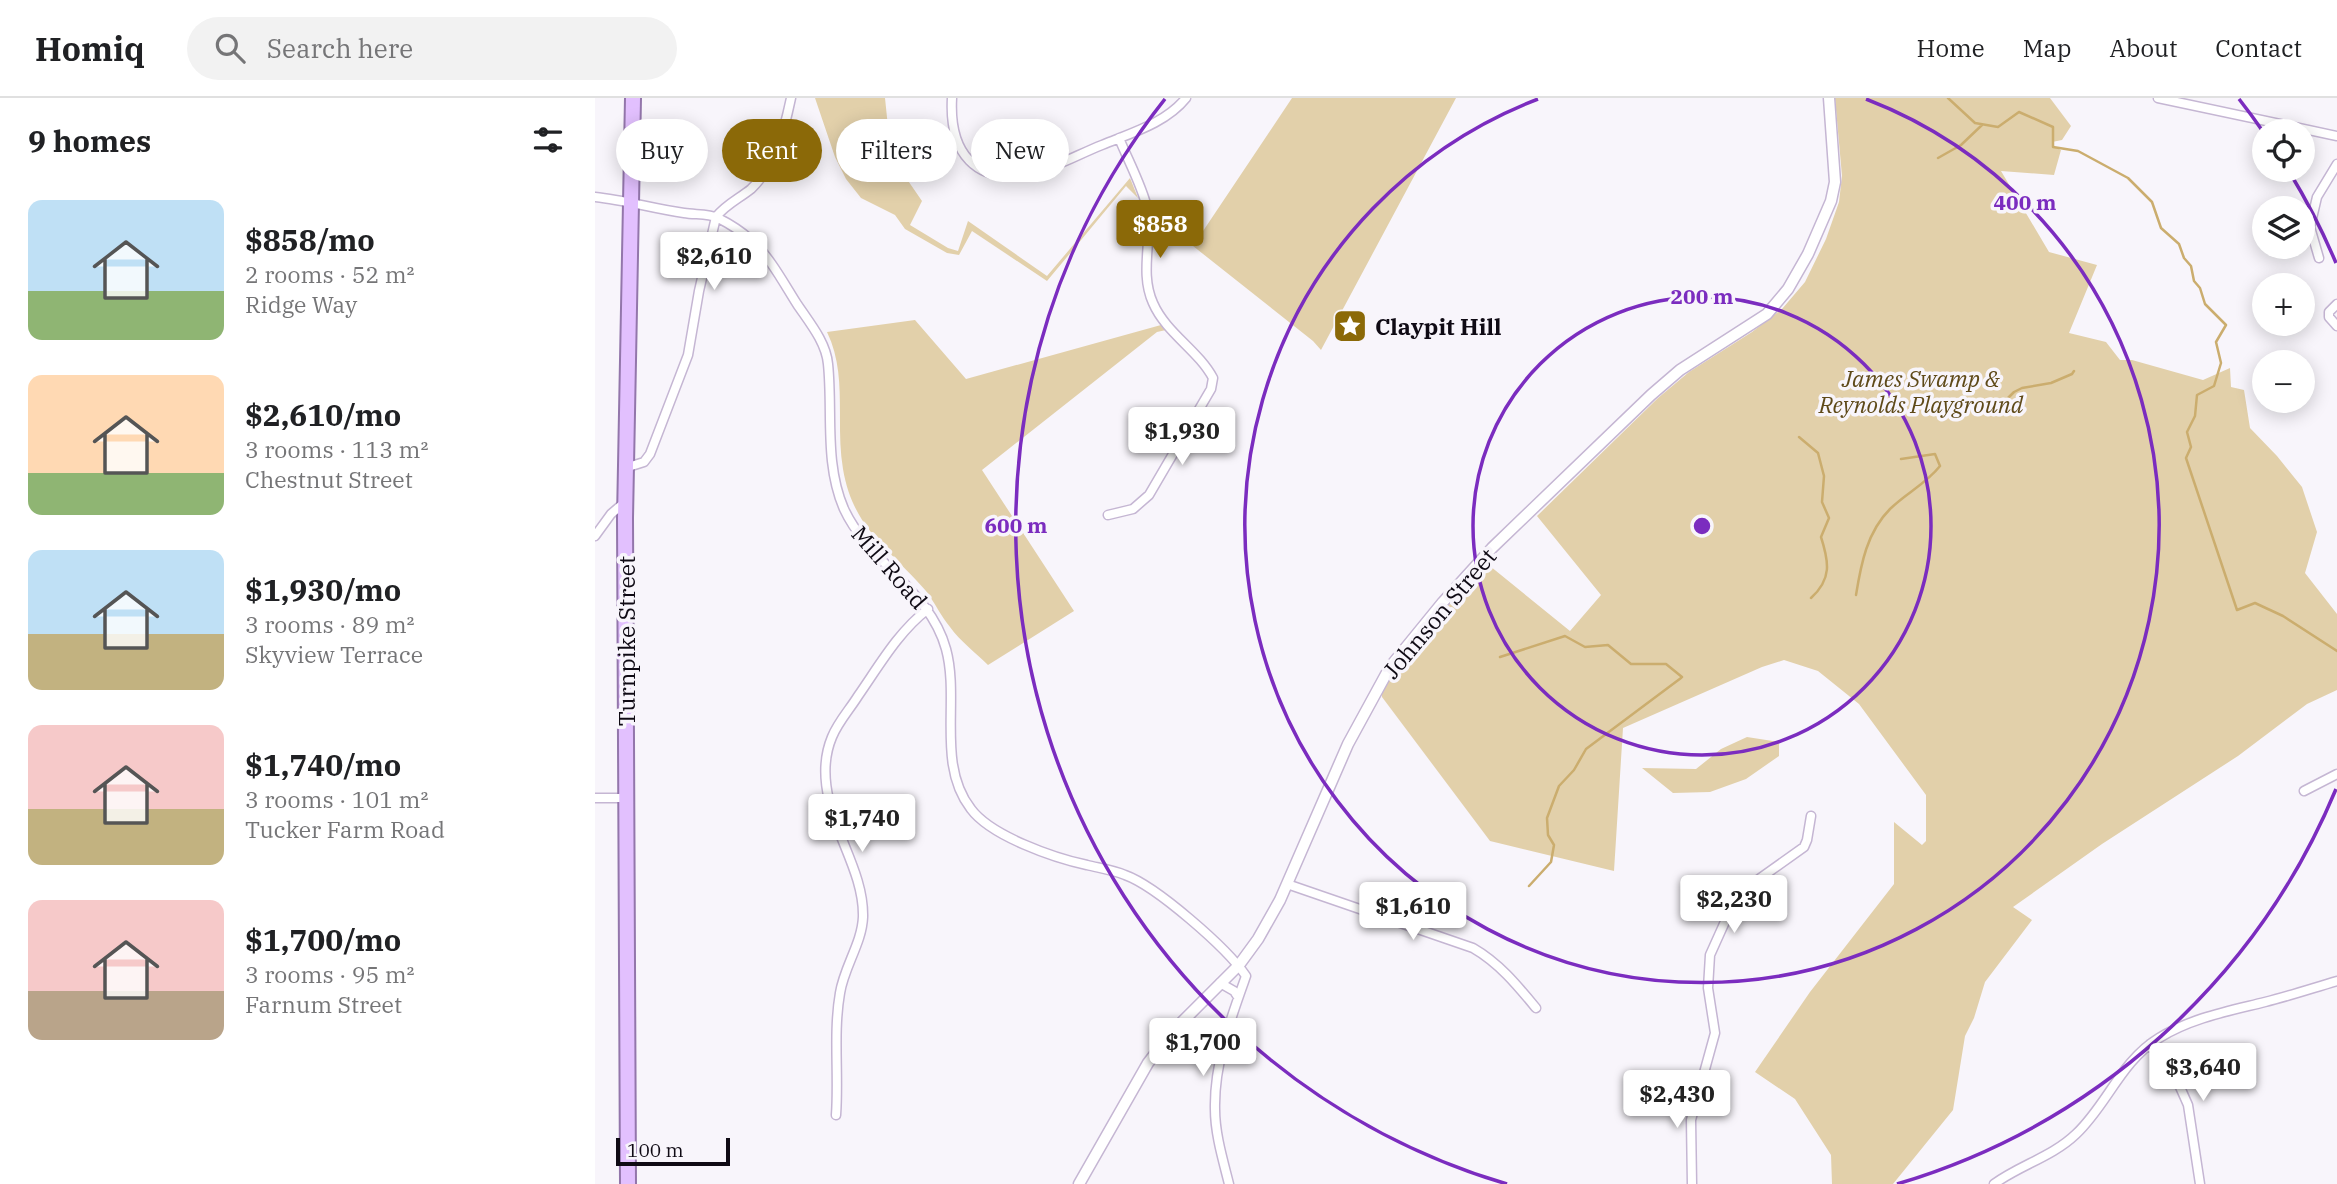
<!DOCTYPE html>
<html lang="en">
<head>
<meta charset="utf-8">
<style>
	body { margin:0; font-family:"IBM Plex Serif",serif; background:#f2f2f2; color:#202124; height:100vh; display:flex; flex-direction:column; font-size:26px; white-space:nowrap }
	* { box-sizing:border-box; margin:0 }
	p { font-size:23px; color:#757577 }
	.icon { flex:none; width:38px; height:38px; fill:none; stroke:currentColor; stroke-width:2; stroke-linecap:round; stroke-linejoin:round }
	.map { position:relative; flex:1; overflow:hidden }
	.panel { display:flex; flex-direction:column; background:#fff; width:595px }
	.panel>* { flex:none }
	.hud { position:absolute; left:21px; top:21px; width:665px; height:63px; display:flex; gap:14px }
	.buttons { position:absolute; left:1657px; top:21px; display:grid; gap:14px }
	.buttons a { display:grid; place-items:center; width:63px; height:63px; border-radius:50%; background:#fff; box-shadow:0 4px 18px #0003; font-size:35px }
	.scale { position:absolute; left:21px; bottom:18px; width:114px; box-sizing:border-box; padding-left:7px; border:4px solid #0f0a14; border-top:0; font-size:19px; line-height:24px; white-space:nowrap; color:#0f0a14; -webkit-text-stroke:5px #f8f5fb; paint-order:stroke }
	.price { position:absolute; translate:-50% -60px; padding:0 16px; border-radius:7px; background:#fff; color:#222; font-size:23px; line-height:46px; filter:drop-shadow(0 2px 4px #0008) }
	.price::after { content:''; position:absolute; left:50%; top:42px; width:21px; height:16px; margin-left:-10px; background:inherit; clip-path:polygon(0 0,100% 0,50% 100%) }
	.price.on { background:#8b6908; color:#fff }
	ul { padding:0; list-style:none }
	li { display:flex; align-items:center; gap:21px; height:175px; padding:0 28px }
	li span { display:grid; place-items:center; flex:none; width:196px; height:140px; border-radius:14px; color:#555 }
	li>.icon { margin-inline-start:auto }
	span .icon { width:84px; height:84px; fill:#fffc; stroke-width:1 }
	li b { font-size:30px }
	h2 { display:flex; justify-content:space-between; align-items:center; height:84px; padding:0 28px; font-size:30px }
	.chip { padding:0 24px; border-radius:32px; background:#fff; box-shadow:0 4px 18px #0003; font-size:24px; line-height:63px }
	.chip.on { background:#8b6908; color:#fff }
	header { display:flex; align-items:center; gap:42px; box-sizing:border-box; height:98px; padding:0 35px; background:#fff; border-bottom:2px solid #e0e0e0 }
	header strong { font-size:33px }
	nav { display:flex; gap:38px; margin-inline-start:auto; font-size:24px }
	.search { width:490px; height:63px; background:#f2f2f2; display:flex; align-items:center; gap:18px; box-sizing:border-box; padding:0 24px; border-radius:38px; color:#757577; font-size:26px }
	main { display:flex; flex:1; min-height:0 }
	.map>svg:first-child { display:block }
	.green { fill:#e2d0aa }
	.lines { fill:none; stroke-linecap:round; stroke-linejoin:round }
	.stream { stroke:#cbad6e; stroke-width:2.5 }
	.minor-casing { stroke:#c5b6d3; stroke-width:11 }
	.tertiary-casing { stroke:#c5b6d3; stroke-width:13 }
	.trunk-casing { stroke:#9376ab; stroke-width:18 }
	.minor { stroke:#fff; stroke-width:8 }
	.tertiary { stroke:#fff; stroke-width:10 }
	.trunk { stroke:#e2c0fe; stroke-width:14 }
	.ring { fill:none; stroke:#7b2cbf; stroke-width:3.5 }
	.labels { text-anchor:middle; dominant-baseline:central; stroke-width:7; stroke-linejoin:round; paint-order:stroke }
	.poi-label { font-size:23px; font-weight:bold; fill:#0f0a14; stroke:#f8f5fb; text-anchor:start }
	.park-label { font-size:23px; font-style:italic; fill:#5e4918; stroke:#f8f5fb }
	.street-label { font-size:23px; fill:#0f0a14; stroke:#f8f5fb }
	.centre { fill:#7b2cbf; stroke:#f8f5fb; stroke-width:3.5 }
	.ring-label { font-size:21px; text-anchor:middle; font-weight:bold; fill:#7b2cbf; stroke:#f8f5fb; stroke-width:7; stroke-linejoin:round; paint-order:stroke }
</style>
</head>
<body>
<header>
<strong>Homiq</strong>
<div class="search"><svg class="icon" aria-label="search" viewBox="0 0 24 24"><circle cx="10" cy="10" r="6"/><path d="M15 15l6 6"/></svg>Search here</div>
<nav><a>Home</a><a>Map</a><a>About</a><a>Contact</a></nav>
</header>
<main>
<section class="panel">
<h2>9 homes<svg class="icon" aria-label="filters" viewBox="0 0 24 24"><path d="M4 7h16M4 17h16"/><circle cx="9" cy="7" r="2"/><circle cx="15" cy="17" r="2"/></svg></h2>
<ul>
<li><span style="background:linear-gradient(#bfe0f5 65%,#8fb573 0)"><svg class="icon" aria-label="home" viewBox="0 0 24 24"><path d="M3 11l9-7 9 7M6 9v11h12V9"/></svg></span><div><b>$858/mo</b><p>2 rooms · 52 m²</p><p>Ridge Way</p></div></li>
<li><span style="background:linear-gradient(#ffd9b3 70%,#8fb573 0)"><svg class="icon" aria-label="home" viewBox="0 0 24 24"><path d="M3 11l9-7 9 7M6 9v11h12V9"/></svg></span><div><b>$2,610/mo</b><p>3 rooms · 113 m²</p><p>Chestnut Street</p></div></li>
<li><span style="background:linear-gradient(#bfe0f5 60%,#c2b280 0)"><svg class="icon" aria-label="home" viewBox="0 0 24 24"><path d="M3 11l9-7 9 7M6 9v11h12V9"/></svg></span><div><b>$1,930/mo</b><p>3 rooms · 89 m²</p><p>Skyview Terrace</p></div></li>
<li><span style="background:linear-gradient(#f6c9c9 60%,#c2b280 0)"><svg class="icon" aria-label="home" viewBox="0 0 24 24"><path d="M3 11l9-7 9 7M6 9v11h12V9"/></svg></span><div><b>$1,740/mo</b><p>3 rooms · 101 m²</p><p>Tucker Farm Road</p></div></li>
<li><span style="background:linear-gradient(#f6c9c9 65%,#b9a48a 0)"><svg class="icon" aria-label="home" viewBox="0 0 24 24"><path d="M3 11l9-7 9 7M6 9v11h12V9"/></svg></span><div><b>$1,700/mo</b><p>3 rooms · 95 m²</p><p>Farnum Street</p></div></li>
</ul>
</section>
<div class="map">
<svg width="1742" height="1086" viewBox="0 0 1742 1086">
	<rect width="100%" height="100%" fill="#f8f5fb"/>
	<!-- green -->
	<path class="green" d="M 220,0 L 290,0 L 296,58 L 327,103 L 315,127 L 353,150 L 363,153 L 373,123 L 452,178 L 535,80 L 543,100 L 531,88 L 452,183 L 377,133 L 364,157 L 352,155 L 310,131 L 300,117 L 266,100 L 251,81 L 240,59 Z
		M 697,0 L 861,0 L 726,252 L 718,243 L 598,148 Z
		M 1240,0 L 1455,0 L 1476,28 L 1467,42 L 1457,44 L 1460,49 L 1466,52 L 1459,77 L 1406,73 L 1454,154 L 1502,167 L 1474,235 L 1511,244 L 1525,262 L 1537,262 L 1608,282 L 1635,270 L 1636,289 L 1649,292 L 1655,330 L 1682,358 L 1707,389 L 1722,434 L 1710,475 L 1742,516 L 1742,592 L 1712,606 L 1643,658 L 1507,746 L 1418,809 L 1437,822 L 1390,884 L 1379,920 L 1370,938 L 1358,1012 L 1298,1086 L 1237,1086 L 1236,1057 L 1200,1001 L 1160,974 L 1215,894 L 1299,786 L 1299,724 L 1327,747 L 1331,743 L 1331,697 L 1264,606 L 1223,573 L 1189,562 L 1167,569 L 1028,630 L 1019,773 L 895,743 L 787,599 L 787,586 L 797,568 L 890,464 L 975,533 L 1006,497 L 942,418 L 1063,300 L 1094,274 L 1157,234 L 1187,211 L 1210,184 L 1231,141 L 1244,104 L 1247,78 Z
		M 320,222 L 371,281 L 566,227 L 571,232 L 562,234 L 387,372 L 479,513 L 393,567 C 381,555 365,543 355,529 C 346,518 340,505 331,493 C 295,451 258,431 248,371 C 240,325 253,277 232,234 Z
		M 1152,639 L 1184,644 L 1184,658 L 1151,681 L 1115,694 L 1078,695 L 1047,670 L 1101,671 L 1126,651 Z"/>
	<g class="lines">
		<!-- stream -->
		<path class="stream" d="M 1353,0 L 1380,25 L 1403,29 L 1424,14 L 1458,29 L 1458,49 L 1483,53 L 1533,80 L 1557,104 L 1566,130 L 1584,146 L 1589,160 L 1596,168 L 1599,183 L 1605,190 L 1610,206 L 1631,227 L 1621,244 L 1626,265 L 1619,288 L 1602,297 L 1600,318 L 1592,334 L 1596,349 L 1591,360 L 1642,512 L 1660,505 L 1688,518 L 1742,553
			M 1343,60 L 1366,47 L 1387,27
			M 1403,310 L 1419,294 L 1427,290 L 1456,285 L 1477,276 L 1479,273
			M 1204,339 L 1223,355 L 1229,378 L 1227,404 L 1234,420 L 1226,439 C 1234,464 1237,481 1216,500
			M 1261,497 C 1266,466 1272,434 1295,411 C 1311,395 1331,386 1345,368 L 1340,356 L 1306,361
			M 905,559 L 970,538 L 990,549 L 1013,547 L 1036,566 L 1071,566 L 1087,579
			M 934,788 L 956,764 L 959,747 L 953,737 L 952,720 L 964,688 L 979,672 L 991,651 L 1086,580"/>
		<!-- minor casing -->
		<g class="minor-casing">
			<path id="minor" d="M 357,0 C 354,54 380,88 437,75 C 462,69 484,56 507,47 C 536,35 571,25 591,0
				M 1563,0 L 1742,38
				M 0,99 C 30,102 59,111 89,115 C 100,117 113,115 123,120 C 133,125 147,134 156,142 C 175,159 188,184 202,206 C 214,224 231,244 233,266 C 238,314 229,365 249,411 C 274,465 335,492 351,551 C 365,602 341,666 376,711 C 396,738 459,760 492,767 C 504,770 518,772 530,777 C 561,788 632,850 651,878 C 636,920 619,965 620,1011 C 620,1036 628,1062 634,1086
				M 1724,160 L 1715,129 L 1722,99 L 1742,66
				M 1742,206 L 1734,214 L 1734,219 L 1742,228
				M 30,370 L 49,364 L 55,356 L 93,257 L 104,193 L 121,119 C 130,107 145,100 156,91 C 181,67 189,33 196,0
				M 513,417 L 538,411 L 554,397 L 616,291 L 618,280 C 603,252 571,235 558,205 C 544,174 558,142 552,110 C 548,90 532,60 524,40
				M 0,438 L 16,416 L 30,404
				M 1709,693 L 1742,676
				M 0,700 L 31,700
				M 692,786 L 878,850 C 904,865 922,887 941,910
				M 625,885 L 639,893 L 643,899
				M 1555,946 L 1585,989 L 1593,1007 L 1605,1086
				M 241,1017 C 244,977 238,935 245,895 C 249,869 267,845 268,819 C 269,778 242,740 234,702 C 229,681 229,658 237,639 C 243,624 255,611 263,598 C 284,568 303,534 333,511
				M 1097,1086 L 1096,1022 L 1120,935 L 1113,890 L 1115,857 L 1133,817 L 1144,800 L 1164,781 L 1209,749 L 1212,742 L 1216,718
				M 1399,1086 C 1425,1067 1457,1059 1481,1036 C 1512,1007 1526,963 1564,940 C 1596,920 1634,913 1670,904 C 1694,898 1718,890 1742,883"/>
		</g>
		<!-- tertiary casing -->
		<g class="tertiary-casing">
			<path id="tertiary" d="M 484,1086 L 553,965 L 576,935 L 644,867 L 663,841 L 685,802 L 753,646 L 795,569 L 848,504 L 897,450 L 1056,297 L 1085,272 L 1172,216 L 1193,191 L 1213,156 L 1236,103 L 1240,84 L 1234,0"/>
		</g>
		<!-- trunk casing -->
		<g class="trunk-casing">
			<path id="trunk" d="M 33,1086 L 30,420 L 38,0"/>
		</g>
		<!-- minor -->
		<use href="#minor" class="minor"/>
		<!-- tertiary -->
		<use href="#tertiary" class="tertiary"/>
		<!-- trunk -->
		<use href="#trunk" class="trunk"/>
	</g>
	<!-- distance rings -->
	<g class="ring">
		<circle cx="1107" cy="428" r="229"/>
		<path d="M1271 1A457 457 0 1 1 943 1"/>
		<path d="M1741 691A686 686 0 0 1 1302 1086M912 1086A686 686 0 0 1 570 1M1644 1A686 686 0 0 1 1669 35M1695 75A686 686 0 0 1 1741 165"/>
	</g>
	<!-- icons -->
	<defs>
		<g id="sight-square" transform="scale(1.75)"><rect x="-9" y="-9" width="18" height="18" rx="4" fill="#8b6908" stroke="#f8f5fb"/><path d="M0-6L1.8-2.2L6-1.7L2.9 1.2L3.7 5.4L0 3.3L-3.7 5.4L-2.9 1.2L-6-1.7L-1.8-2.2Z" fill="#fff"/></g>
	</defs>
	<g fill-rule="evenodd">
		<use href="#sight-square" x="755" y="228"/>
	</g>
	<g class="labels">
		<!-- poi labels -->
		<g class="poi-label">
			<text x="780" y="228">Claypit Hill</text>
		</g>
		<!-- park labels -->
		<g class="park-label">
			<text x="1326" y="280">James Swamp &amp;<tspan x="1326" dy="26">Reynolds Playground</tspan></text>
		</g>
		<!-- street labels -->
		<g class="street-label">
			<text transform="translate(295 469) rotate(49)">Mill Road</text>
			<text transform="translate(844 515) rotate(-50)">Johnson Street</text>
			<text transform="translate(31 543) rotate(-90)">Turnpike Street</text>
		</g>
	</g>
	<circle cx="1107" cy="428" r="10" class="centre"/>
	<g class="ring-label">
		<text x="1430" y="112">400 m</text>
		<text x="1107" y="206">200 m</text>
		<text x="421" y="435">600 m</text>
	</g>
</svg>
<div class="buttons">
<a><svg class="icon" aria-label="locate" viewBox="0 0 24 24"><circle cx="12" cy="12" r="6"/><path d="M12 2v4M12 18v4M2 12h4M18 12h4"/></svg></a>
<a><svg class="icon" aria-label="layers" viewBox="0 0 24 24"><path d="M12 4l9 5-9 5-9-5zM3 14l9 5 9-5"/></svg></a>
<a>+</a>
<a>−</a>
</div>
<div class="scale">100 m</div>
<b class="price on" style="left:565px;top:162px">$858</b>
<b class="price" style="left:119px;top:194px">$2,610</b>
<b class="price" style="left:587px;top:369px">$1,930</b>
<b class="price" style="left:267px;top:756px">$1,740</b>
<b class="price" style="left:1139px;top:837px">$2,230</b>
<b class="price" style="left:818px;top:844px">$1,610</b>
<b class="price" style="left:608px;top:980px">$1,700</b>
<b class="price" style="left:1608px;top:1005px">$3,640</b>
<b class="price" style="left:1082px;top:1032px">$2,430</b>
<div class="hud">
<a class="chip">Buy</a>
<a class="chip on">Rent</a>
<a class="chip">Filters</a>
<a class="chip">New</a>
</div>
</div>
</main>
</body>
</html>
